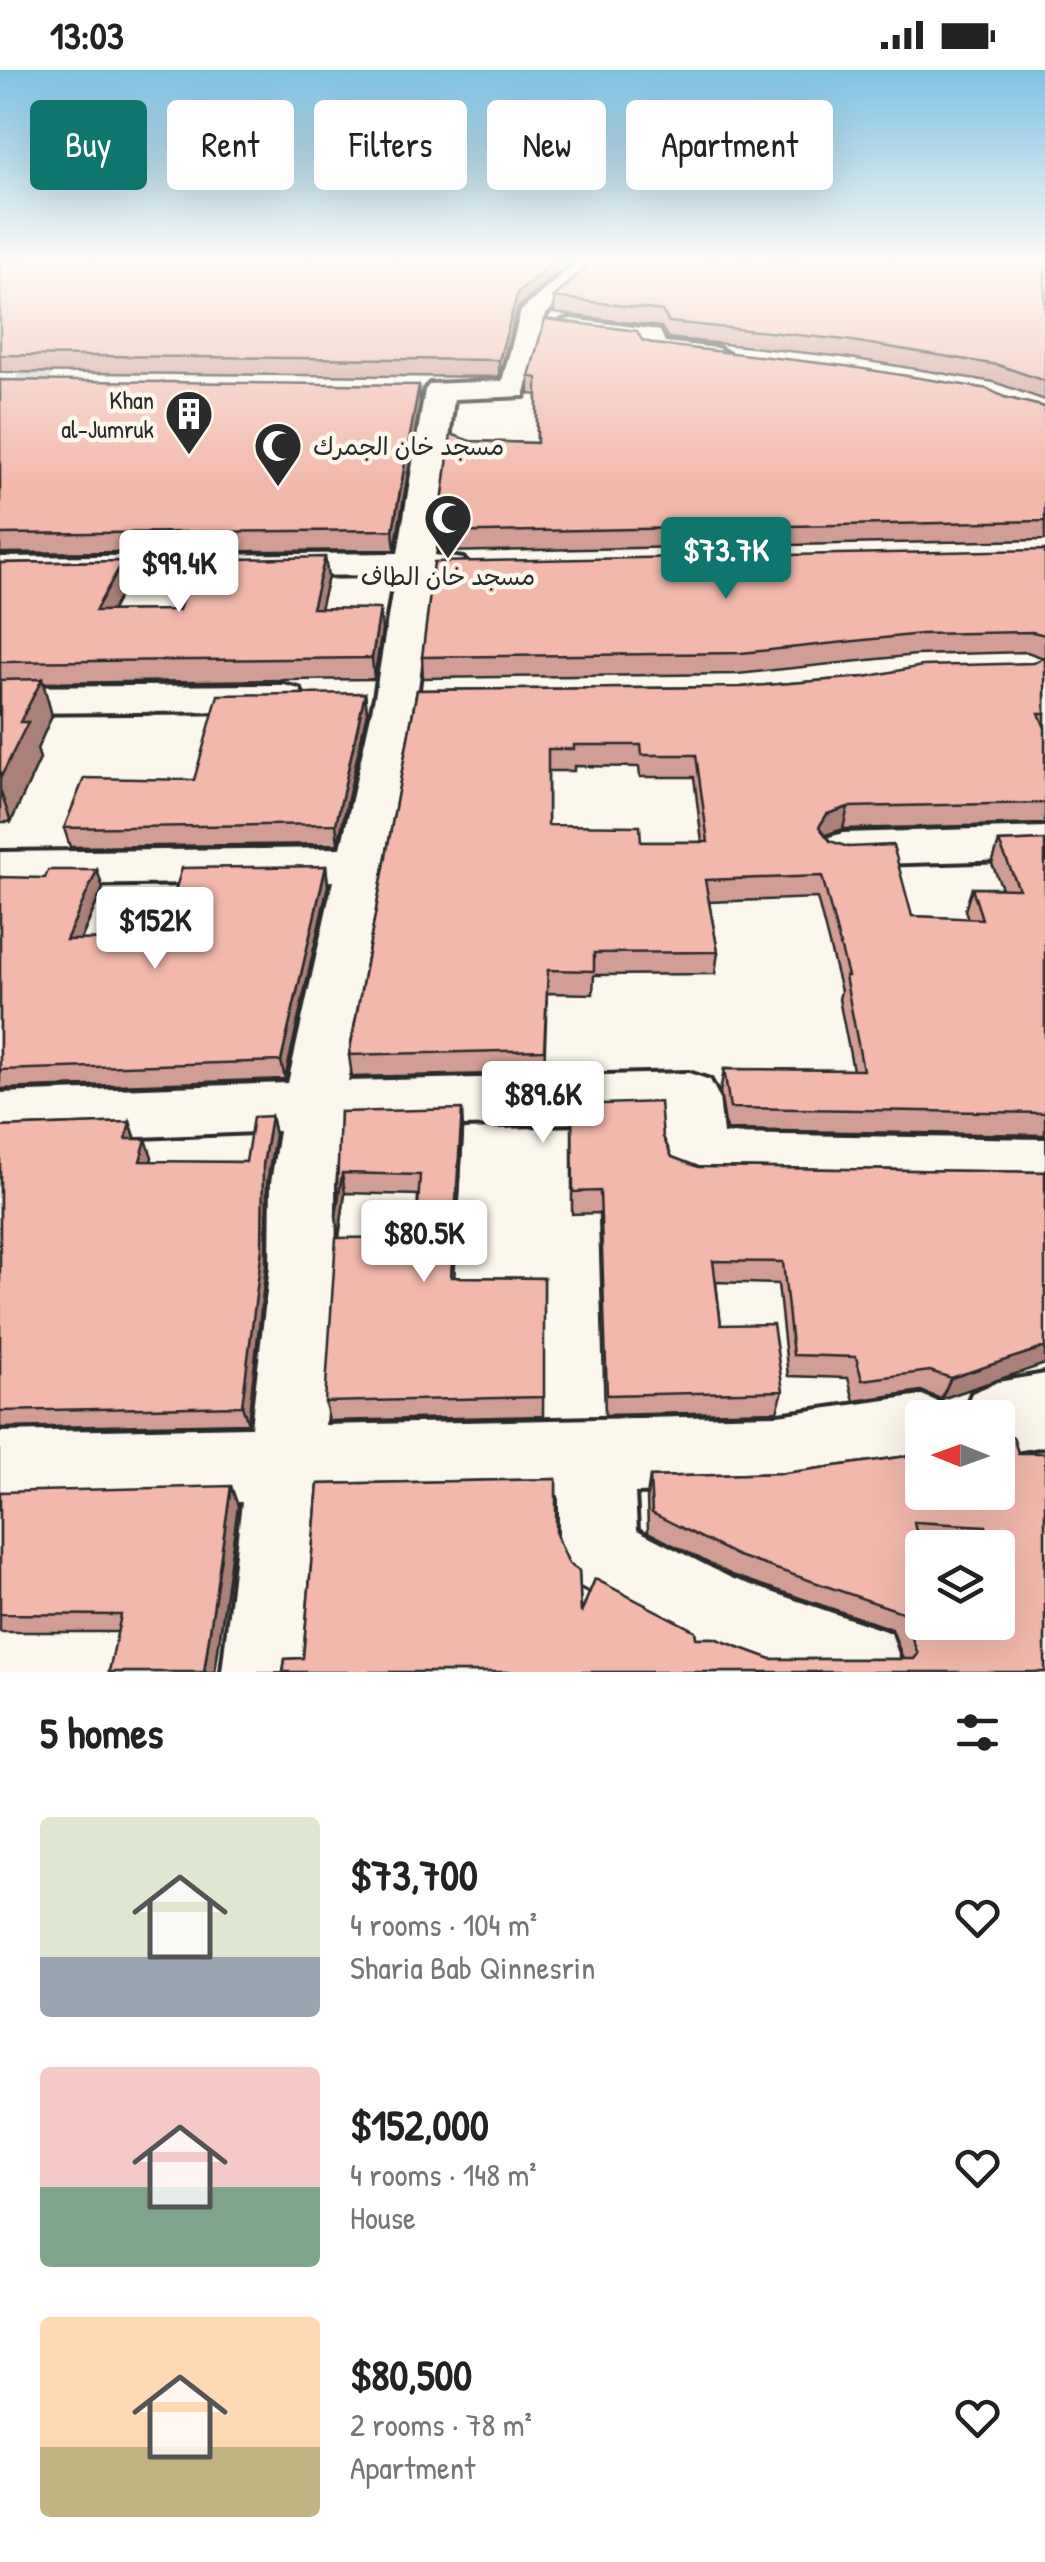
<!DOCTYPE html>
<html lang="en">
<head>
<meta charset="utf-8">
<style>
	body { margin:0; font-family:"Patrick Hand","Playpen Sans Arabic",sans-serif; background:#f2f2f2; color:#222; height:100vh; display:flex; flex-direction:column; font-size:38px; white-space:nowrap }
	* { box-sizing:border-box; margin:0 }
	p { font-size:32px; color:#767676 }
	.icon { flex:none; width:55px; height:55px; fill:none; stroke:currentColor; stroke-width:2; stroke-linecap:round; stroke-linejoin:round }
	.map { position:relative; height:1602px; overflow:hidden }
	.details { display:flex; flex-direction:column; background:#fff; flex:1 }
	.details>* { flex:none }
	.top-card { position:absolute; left:30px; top:30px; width:985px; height:90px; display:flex; gap:20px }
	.needle { width:65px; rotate:271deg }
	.fabs { position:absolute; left:905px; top:1330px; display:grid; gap:20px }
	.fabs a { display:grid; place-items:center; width:110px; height:110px; border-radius:10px; background:#fff; box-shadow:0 10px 40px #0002; font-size:50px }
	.price { position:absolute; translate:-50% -85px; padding:0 22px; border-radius:10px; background:#fff; color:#222; font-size:32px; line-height:65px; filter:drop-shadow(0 2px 5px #0008) }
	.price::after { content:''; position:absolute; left:50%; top:60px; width:30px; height:22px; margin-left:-15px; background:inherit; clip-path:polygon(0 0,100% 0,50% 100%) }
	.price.active { background:#0f766e; color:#fff }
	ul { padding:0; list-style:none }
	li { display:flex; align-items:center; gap:30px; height:250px; padding:0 40px }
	li span { display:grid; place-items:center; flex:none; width:280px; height:200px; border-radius:10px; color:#555 }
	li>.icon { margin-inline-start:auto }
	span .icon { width:120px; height:120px; fill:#fffc; stroke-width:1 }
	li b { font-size:42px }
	h2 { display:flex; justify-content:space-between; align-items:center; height:120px; padding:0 40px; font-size:42px }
	.tag { padding:0 35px; border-radius:10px; background:#fff; box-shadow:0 10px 40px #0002; font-size:35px; line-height:90px }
	.tag.active { background:#0f766e; color:#fff }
	.status { display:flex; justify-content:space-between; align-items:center; height:70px; padding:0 50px; background:#fff; direction:ltr }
	.status svg { height:28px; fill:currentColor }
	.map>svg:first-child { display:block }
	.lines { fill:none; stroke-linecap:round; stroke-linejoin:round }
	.street-tunnel-far1 { stroke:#d1cec5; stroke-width:28; stroke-dasharray:28 14; stroke-linecap:butt }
	.street-tunnel { stroke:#d1cec5; stroke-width:35; stroke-dasharray:35 18; stroke-linecap:butt }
	.street-casing { stroke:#2b2b2b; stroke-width:8 }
	.street { fill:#fbf7ec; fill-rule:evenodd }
	.wall { fill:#d09e94; stroke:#2b2b2b; stroke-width:2.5; fill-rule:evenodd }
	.shaded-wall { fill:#a98178; stroke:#2b2b2b; stroke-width:2.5 }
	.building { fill:#f2b8ac; stroke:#2b2b2b; stroke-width:2.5; fill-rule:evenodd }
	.labels { text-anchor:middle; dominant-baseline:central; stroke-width:9; stroke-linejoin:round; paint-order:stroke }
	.far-poi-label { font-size:25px; fill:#2b2b2b; stroke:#fbf7ec; text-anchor:end }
</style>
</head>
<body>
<div class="status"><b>13:03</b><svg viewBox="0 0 49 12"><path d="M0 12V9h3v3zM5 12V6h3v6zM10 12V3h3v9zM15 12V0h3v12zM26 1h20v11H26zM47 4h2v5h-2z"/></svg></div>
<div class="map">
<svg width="1045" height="1602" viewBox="0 0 1045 1602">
	<rect width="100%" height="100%" fill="#fbf7ec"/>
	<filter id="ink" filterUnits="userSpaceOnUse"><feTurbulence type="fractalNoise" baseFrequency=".01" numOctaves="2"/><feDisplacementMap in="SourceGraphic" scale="20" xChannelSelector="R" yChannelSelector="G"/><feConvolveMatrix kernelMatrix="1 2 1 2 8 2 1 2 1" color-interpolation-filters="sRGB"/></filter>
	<g filter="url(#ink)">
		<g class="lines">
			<!-- street-tunnel-far1 -->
			<path class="street-tunnel-far1" d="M 2,353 L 75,247"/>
			<!-- street-tunnel -->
			<path class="street-tunnel" d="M 0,355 L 3,350"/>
			<!-- street casing -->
			<g class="street-casing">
				<path id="street" d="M 577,191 L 603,191 L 546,244 L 524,326 L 454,329 L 435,485 L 463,489 L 469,497 L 463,505 L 432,507 L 417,627 L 348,1011 L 689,1003 L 710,1010 L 719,1027 L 723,1064 L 1045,1069 L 1045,1121 L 695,1115 L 673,1107 L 664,1089 L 661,1051 L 340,1059 L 335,1113 L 336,1196 L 325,1355 L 778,1345 L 922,1325 L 948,1336 L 953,1348 L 922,1348 L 922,1399 L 778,1419 L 635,1423 L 637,1460 L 731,1508 L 891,1563 L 904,1602 L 766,1602 L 687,1573 L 571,1511 L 559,1483 L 559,1425 L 319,1430 L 306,1602 L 222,1602 L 242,1432 L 0,1438 L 0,1362 L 251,1357 L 270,1196 L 271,1113 L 279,1061 L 0,1073 L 0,1023 L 288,1013 L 333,811 L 0,816 L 0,782 L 341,778 L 375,627 L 395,505 L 0,509 L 0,487 L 398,483 L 425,320 L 430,314 L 502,311 L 521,241 Z
					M 571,249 L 650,259 L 660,261 L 665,272 L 717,278 L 731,286 L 717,294 L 654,287 L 644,285 L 638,274 L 562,263 L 558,257 L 562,251 Z
					M 284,615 L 299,619 L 305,628 L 299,637 L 284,641 L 0,643 L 0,617 Z
					M 1045,757 L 1045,789 L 843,795 L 826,790 L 818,779 L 826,768 L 843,763 Z
					M 1045,1304 L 1045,1376 L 998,1384 L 998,1348 L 962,1348 L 972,1323 L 998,1312 Z"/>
			</g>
			<!-- street -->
			<use href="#street" class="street"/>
		</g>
		<!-- wall -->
		<path class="wall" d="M 0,191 L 572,191 L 518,238 L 499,307 L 0,302 Z
			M 1045,191 L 1045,330 L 994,312 L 844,287 L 668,268 L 661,257 L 554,243 L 554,227 Z
			M 642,270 L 655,274 L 1004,327 L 1045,337 L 1045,470 L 439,482 L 438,463 L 470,371 L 537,373 L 537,325 L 529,324 L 529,306 Z
			M 0,310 L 420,333 L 395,480 L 0,483 Z
			M 1045,480 L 1045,754 L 843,759 L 825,765 L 830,771 L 912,846 L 968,849 L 965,840 L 972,818 L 1002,818 L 992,794 L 999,772 L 1045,770 L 1045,1065 L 726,1060 L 720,1022 L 724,999 L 853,1000 L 839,929 L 841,921 L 817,828 L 709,832 L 718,882 L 715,904 L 594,905 L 593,924 L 547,923 L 544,1003 L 352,1007 L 349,985 L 417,620 L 741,617 L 1034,593 L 1044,588 L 1027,582 L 916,585 L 738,604 L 423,608 L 422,587 ZM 574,696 L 639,697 L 640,707 L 694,707 L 702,772 L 641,772 L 548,755 L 548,701 L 574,701 Z
			M 123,491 L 128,511 L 111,541 L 179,540 L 328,507 L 320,538 L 382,560 L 374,609 L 43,613 L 52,646 L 37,679 L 40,689 L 11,752 L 0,752 L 0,493 Z
			M 365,623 L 367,642 L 338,774 L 70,777 L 64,758 L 194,710 Z
			M 326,796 L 328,815 L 285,1009 L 0,1019 L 0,807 L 103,818 L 81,870 L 150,869 L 166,851 Z
			M 572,1035 L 663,1067 L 672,1087 L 698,1097 L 1045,1102 L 941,1329 L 921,1321 L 854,1331 L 848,1308 L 788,1306 L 778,1214 L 716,1212 L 721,1255 L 783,1321 L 777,1341 L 605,1345 L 599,1143 L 572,1144 Z
			M 340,1042 L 463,1060 L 454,1207 L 544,1208 L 543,1346 L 329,1351 L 325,1332 L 416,1167 L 418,1125 L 345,1123 L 339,1167 Z
			M 271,1046 L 275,1065 L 267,1113 L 266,1196 L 248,1353 L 0,1358 L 0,1057 L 130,1052 L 136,1069 L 152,1087 L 151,1092 L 246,1092 Z
			M 935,1334 L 1002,1335 L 1005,1364 L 1013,1367 L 1018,1383 L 1045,1383 L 1045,1602 L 283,1602 L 285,1589 L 303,1588 L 318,1414 L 556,1409 L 556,1464 L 569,1494 L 579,1501 L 581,1543 L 595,1509 L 695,1561 L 696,1568 L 714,1568 L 771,1589 L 903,1589 L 892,1559 L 732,1505 L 648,1462 L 647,1426 L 650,1407 L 785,1403 L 922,1384 L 922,1422 L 998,1422 L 998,1348 L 929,1348 ZM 918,1472 L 975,1474 L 976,1478 L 998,1478 L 998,1552 L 992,1552 L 993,1554 L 922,1552 L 922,1492 Z
			M 0,1422 L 238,1436 L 215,1602 L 109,1602 L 118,1562 L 0,1562 Z"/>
		<!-- shaded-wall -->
		<path class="shaded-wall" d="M 555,191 L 572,191 L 518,238 L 499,307 L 499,290 L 518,222 Z
			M 419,315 L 420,333 L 395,480 L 393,460 Z
			M 325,487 L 328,507 L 315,559 L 312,538 Z
			M 123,491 L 128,511 L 100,562 L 95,541 Z
			M 380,539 L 382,560 L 374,609 L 372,588 Z
			M 42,609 L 52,646 L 37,679 L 40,689 L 11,752 L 0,720 L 0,709 L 20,652 Z
			M 365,623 L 367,642 L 338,774 L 336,754 Z
			M 848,737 L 843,759 L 823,766 L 819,757 L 827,744 Z
			M 326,796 L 328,815 L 285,1009 L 281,991 Z
			M 97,800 L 103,818 L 72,889 L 66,870 Z
			M 462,1039 L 463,1060 L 453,1227 L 451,1207 Z
			M 271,1046 L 275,1065 L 267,1113 L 266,1196 L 248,1353 L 242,1336 L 263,1095 Z
			M 130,1052 L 136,1071 L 126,1069 Z
			M 146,1069 L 152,1087 L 146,1110 L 140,1091 Z
			M 342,1103 L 345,1123 L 339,1167 L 336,1146 Z
			M 1045,1277 L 1045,1294 L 941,1329 L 951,1308 Z
			M 231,1416 L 238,1436 L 215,1602 L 204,1602 Z"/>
		<!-- building -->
		<path class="building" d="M 0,191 L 555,191 L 518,222 L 499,290 L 0,285 Z
			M 593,191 L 1045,191 L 1045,311 L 998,295 L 846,270 L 669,252 L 662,241 L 554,227 Z
			M 545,249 L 637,261 L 642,270 L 655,274 L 845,296 L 988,319 L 1004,327 L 1045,337 L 1045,451 L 438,463 L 451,364 L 470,371 L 537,373 L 537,308 L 529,306 Z
			M 0,310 L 419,315 L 393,460 L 0,464 Z
			M 1045,480 L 1045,565 L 1033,562 L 921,564 L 741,583 L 422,587 L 434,492 Z
			M 325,487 L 312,538 L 380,539 L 372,588 L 0,592 L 0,493 L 123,491 L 95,541 L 179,540 L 196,490 Z
			M 1045,587 L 1045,643 L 1039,643 L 1045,658 L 1045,733 L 848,737 L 827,744 L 819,757 L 830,771 L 848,777 L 893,775 L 912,846 L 982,849 L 972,818 L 1019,819 L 999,772 L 1045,770 L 1045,1043 L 730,1038 L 724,999 L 863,1000 L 845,906 L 848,906 L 822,806 L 705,810 L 718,882 L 594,883 L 594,901 L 548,900 L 544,980 L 349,985 L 417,620 L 741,617 L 865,607 L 922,596 L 1034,593 ZM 574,675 L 641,675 L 642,685 L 696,685 L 708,772 L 641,772 L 640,756 L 548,755 L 548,679 L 574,679 Z
			M 42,609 L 20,652 L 28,652 L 0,709 L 0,610 Z
			M 365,623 L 336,754 L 64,758 L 84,708 L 194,710 L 218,625 Z
			M 326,796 L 281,991 L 0,1000 L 0,807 L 45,808 L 48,800 L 97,800 L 66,870 L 150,869 L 158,850 L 166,851 L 182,798 Z
			M 660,1032 L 663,1067 L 672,1087 L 698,1097 L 1045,1102 L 1045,1277 L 951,1308 L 930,1301 L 862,1310 L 856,1287 L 793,1285 L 783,1192 L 713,1191 L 721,1255 L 773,1254 L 783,1321 L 607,1325 L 600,1121 L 573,1122 L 572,1035 Z
			M 462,1039 L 451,1207 L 544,1208 L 544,1327 L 325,1332 L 336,1168 L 416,1167 L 420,1105 L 342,1103 L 336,1146 L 340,1042 Z
			M 271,1046 L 263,1095 L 262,1178 L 242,1336 L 0,1341 L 0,1057 L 130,1052 L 126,1069 L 146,1069 L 140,1091 L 246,1092 L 253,1047 Z
			M 935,1334 L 1002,1335 L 1005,1364 L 1013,1367 L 1018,1383 L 1045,1383 L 1045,1602 L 283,1602 L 285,1589 L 303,1588 L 318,1414 L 556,1409 L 556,1464 L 569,1494 L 579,1501 L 581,1543 L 595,1509 L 695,1561 L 696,1568 L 714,1568 L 771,1589 L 914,1589 L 918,1584 L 902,1542 L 738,1486 L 652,1443 L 650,1407 L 785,1403 L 922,1384 L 922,1422 L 998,1422 L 998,1348 L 934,1348 ZM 914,1452 L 986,1456 L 991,1478 L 998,1478 L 998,1505 L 1009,1555 L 922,1552 L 922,1492 Z
			M 231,1416 L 204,1602 L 109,1602 L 121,1545 L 0,1544 L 0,1422 Z"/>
	</g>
	<!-- sky -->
	<linearGradient id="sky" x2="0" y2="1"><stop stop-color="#7fc1e2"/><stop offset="0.46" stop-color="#fdfbf6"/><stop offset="1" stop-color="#fdfbf6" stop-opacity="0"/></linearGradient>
	<rect width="1045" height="415" fill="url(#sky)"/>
	<!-- icons -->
	<defs>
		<g id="building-pin" transform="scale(2.5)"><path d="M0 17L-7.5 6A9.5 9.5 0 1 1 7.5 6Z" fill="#2b2b2b" stroke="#fbf7ec"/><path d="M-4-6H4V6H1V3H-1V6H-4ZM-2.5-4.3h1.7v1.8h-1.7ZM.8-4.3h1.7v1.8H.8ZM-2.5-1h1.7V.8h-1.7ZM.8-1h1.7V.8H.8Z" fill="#fff"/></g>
		<g id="mosque-pin" transform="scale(2.5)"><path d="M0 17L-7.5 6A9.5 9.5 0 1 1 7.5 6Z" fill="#2b2b2b" stroke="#fbf7ec"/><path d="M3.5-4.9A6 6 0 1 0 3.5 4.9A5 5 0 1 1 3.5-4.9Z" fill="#fff"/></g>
	</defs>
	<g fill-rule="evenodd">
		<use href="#building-pin" x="189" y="344"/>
		<use href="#mosque-pin" x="278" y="376"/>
		<use href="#mosque-pin" x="448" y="448"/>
	</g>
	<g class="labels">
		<!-- far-poi labels -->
		<g class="far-poi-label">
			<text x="154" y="330">Khan<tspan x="154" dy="29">al-Jumruk</tspan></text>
			<text x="313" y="376" text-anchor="start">مسجد خان الجمرك</text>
			<text x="448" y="506" text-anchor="middle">مسجد خان الطاف</text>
		</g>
	</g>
</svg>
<div class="fabs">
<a><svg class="needle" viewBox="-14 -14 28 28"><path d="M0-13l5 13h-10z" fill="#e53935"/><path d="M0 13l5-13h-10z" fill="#767676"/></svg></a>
<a><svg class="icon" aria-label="layers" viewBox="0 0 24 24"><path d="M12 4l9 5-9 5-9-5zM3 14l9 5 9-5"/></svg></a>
</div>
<b class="price active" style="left:726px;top:532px">$73.7K</b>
<b class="price" style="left:179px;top:545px">$99.4K</b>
<b class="price" style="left:155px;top:902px">$152K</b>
<b class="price" style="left:543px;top:1076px">$89.6K</b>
<b class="price" style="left:424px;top:1215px">$80.5K</b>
<div class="top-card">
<a class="tag active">Buy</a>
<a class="tag">Rent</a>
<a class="tag">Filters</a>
<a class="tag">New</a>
<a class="tag">Apartment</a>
</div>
</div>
<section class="details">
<h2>5 homes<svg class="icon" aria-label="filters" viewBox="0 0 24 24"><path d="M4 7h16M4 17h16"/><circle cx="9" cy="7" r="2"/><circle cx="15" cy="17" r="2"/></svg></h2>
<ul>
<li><span style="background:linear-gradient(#dfe7d0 70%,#9aa5b1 0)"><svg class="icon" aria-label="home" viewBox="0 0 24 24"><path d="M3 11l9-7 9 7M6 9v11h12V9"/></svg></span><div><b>$73,700</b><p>4 rooms · 104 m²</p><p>Sharia Bab Qinnesrin</p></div><svg class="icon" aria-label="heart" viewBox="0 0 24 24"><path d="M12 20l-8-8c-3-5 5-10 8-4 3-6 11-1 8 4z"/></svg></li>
<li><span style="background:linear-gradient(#f6c9c9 60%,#7fa58c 0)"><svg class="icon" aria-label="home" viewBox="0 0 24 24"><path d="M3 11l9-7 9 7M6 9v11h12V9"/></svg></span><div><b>$152,000</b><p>4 rooms · 148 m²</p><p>House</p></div><svg class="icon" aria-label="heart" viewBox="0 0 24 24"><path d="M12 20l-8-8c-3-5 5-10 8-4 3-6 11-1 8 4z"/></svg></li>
<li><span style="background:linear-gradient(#ffd9b3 65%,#c2b280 0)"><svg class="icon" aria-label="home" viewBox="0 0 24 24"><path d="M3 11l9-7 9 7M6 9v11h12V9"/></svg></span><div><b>$80,500</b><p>2 rooms · 78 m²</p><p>Apartment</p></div><svg class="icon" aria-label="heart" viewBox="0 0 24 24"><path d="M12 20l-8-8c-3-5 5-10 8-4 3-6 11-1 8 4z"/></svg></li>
</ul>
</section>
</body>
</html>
